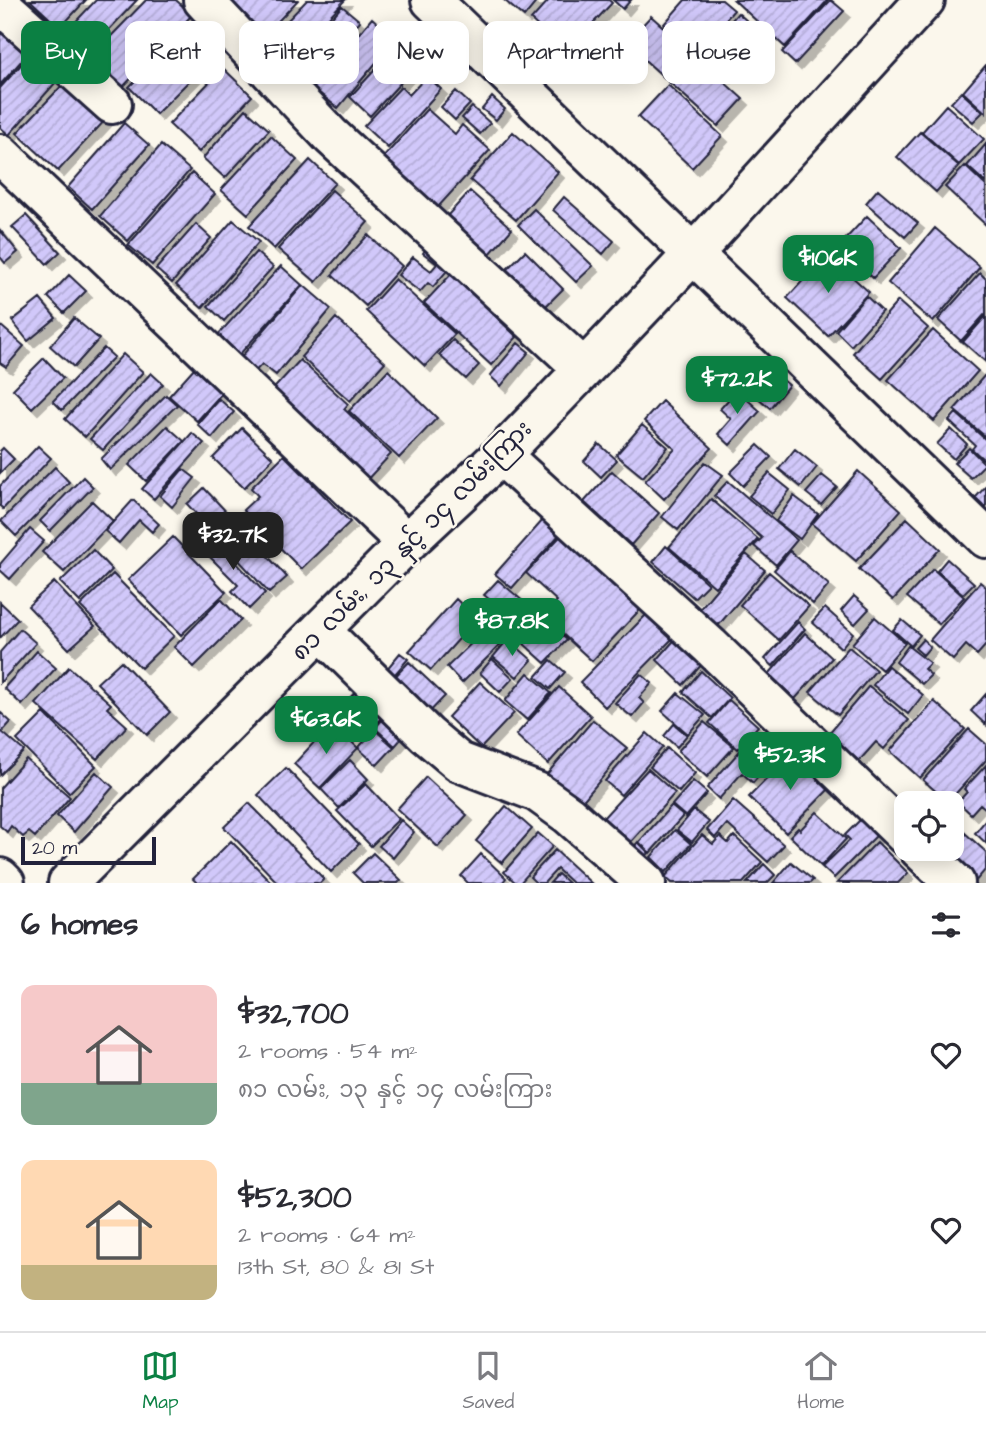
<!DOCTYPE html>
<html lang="en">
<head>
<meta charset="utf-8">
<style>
	body { margin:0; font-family:"Architects Daughter","Noto Sans Myanmar",sans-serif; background:#f2f2f3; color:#2b2b33; height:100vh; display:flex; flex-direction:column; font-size:26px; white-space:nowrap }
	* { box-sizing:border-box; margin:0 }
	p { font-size:23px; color:#7c7c81 }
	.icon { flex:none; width:38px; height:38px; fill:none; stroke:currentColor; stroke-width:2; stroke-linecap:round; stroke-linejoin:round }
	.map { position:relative; height:883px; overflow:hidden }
	.panel { display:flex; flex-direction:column; background:#fff; flex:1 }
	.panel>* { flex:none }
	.top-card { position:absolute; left:21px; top:21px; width:945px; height:63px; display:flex; gap:14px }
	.controls { position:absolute; left:894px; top:791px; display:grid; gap:14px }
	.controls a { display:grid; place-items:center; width:70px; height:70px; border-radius:14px; background:#fff; box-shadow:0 4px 18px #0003; font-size:35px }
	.scale { position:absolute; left:21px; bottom:18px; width:135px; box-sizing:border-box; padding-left:7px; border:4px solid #22223b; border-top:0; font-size:19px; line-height:24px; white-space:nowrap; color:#22223b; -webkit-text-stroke:5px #fbf7ec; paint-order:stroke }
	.price { position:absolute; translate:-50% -60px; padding:0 16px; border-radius:14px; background:#0b8043; color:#fff; font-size:23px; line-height:46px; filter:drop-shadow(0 2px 4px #0008) }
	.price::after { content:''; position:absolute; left:50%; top:42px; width:21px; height:16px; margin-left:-10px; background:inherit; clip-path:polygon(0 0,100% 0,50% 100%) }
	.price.active { background:#222; color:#fff }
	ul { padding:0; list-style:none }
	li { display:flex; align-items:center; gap:21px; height:175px; padding:0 21px }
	li span { display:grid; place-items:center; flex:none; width:196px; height:140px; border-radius:14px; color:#555 }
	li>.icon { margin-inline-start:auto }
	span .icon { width:84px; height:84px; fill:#fffc; stroke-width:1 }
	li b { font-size:30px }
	h2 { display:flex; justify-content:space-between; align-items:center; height:84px; padding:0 21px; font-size:30px }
	.chip { padding:0 24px; border-radius:14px; background:#fff; box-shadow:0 4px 18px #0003; font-size:24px; line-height:63px }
	.chip.active { background:#0b8043; color:#fff }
	.dock { display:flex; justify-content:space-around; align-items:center; height:98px; border-top:2px solid #e1e1e2; background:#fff; font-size:19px; color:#7c7c81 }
	.dock a { display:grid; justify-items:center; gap:4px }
	.dock .active { color:#0b8043 }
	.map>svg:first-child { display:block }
	.building { fill:url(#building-hatch); stroke:#22223b; stroke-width:2; filter:url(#shadow) }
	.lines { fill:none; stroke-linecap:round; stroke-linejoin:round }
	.minor-casing { stroke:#22223b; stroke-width:44 }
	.minor { stroke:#fbf7ec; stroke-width:38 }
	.labels { text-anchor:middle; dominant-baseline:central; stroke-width:5; stroke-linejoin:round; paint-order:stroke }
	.street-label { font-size:24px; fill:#22223b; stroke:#fbf7ec }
</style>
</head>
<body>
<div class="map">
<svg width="986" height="883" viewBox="0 0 986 883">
	<defs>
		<pattern id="building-hatch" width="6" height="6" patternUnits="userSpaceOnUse" patternTransform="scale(1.75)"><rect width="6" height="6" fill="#d1c8fa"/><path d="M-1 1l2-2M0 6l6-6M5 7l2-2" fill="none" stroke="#b3acd7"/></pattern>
		<filter id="shadow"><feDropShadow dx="6" dy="6" stdDeviation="0" flood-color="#0004"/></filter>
	</defs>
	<rect width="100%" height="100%" fill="#fbf7ec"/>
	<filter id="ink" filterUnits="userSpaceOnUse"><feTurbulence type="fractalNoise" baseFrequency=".0143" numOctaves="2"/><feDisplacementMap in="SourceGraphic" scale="14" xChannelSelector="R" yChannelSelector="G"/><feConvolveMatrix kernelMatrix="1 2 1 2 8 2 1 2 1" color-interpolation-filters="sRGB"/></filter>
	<g filter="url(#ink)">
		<!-- building -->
		<path class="building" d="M 30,0 L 86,0 L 60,28 Z
			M 96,0 L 137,0 L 88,52 L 66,32 Z
			M 146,0 L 176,0 L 192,15 L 120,90 L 88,60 Z
			M 234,0 L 298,0 L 265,35 L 232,3 Z
			M 307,0 L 345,0 L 288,60 L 268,41 Z
			M 504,0 L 538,0 L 524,17 Z
			M 549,0 L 609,0 L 612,3 L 566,52 L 531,20 Z
			M 613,0 L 631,0 L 623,9 Z
			M 685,0 L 722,0 L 734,10 L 697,53 L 664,24 Z
			M 734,0 L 828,0 L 785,47 Z
			M 831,0 L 844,11 L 795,64 L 782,52 Z
			M 342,6 L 360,21 L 307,82 L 289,66 Z
			M 738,13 L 763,35 L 726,77 L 702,55 Z
			M 651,16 L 743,99 L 718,126 L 626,43 Z
			M 372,18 L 396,39 L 338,108 L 313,88 Z
			M 6,28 L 31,50 L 0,85 L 0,35 Z
			M 171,44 L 198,72 L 156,114 L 129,87 Z
			M 396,47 L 416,66 L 370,116 L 350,97 Z
			M 36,48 L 64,73 L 9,135 L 0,127 L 0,88 Z
			M 986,65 L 986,113 L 963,92 Z
			M 223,68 L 252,96 L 199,152 L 169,124 Z
			M 427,76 L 441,89 L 388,148 L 364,126 L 401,87 L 409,95 Z
			M 68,79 L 108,117 L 58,171 L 17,133 Z
			M 668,85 L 722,136 L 692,168 L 638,117 Z
			M 456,91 L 470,104 L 455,120 L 441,107 Z
			M 961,92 L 983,112 L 973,122 L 951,103 Z
			M 492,97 L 505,109 L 496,120 L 482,109 Z
			M 946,105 L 984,139 L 959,165 L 922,132 Z
			M 472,107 L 490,123 L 480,134 L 462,118 Z
			M 246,109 L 269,130 L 225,178 L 203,158 Z
			M 427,109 L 455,134 L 462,125 L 490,150 L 437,208 L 382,159 Z
			M 124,123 L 149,145 L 92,209 L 68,187 Z
			M 513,132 L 558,172 L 516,220 L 470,180 Z
			M 920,132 L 959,166 L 936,192 L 897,157 Z
			M 271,136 L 297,160 L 248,214 L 221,190 Z
			M 986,144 L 986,183 L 967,166 Z
			M 161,145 L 190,170 L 128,241 L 100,216 Z
			M 310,160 L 335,183 L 274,249 L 249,226 Z
			M 965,166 L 986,186 L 986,225 L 945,187 Z
			M 192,173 L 215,194 L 152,265 L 128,245 Z
			M 878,189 L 918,223 L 905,237 L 866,203 Z
			M 332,190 L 368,222 L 316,282 L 278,249 Z
			M 470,191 L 512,229 L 489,255 L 447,216 Z
			M 564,197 L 614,241 L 603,254 L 553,210 Z
			M 534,209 L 593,266 L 576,282 L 518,225 Z
			M 26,215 L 60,252 L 47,264 L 12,227 Z
			M 867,216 L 901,248 L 873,278 L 839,246 Z
			M 233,220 L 259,242 L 202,308 L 176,285 Z
			M 196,224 L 211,238 L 172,283 L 156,269 Z
			M 935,228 L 980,267 L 933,322 L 888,283 Z
			M 0,230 L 18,252 L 5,263 L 0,257 Z
			M 368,235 L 402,266 L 366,306 L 332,275 Z
			M 428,246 L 452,265 L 433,287 L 428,283 L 420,292 L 398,275 L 413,257 L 431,271 L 437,264 L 423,253 Z
			M 525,251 L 563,289 L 540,312 L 503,273 Z
			M 256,252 L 273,267 L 224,321 L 208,306 Z
			M 827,254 L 869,292 L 828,336 L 787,298 Z
			M 281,266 L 302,285 L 238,356 L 216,337 Z
			M 455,270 L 495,307 L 490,311 L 517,337 L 491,365 L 424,303 Z
			M 980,273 L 986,279 L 986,313 L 961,341 L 938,320 Z
			M 69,275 L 86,291 L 64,313 L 48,297 Z
			M 395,279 L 455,334 L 425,366 L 366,311 Z
			M 303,285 L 331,309 L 276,375 L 262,364 L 250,377 L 235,364 Z
			M 866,296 L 882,311 L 851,346 L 836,331 Z
			M 40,299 L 56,318 L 28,341 L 12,321 Z
			M 898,301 L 928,328 L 882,379 L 853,353 Z
			M 986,316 L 986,362 L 963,342 Z
			M 74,318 L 99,339 L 74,367 L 50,346 Z
			M 336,318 L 385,362 L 350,401 L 301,357 Z
			M 0,325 L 24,346 L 6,367 L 0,363 Z
			M 933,330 L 978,371 L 934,421 L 888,380 Z
			M 453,340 L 479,365 L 466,379 L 439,355 Z
			M 518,343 L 529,352 L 501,386 L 490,376 Z
			M 104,348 L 114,357 L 62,410 L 53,401 Z
			M 123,354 L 143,372 L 85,437 L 65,419 Z
			M 44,358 L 63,378 L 32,408 L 13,389 Z
			M 300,360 L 348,404 L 344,409 L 391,454 L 362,485 L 267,396 Z
			M 761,361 L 789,385 L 770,408 L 742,384 Z
			M 195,367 L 223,392 L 197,421 L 169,396 Z
			M 388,370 L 437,418 L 399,458 L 349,411 Z
			M 151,373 L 163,384 L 103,450 L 90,439 Z
			M 986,374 L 986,437 L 954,410 Z
			M 737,390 L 760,411 L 730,445 L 718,434 L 731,419 L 720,409 Z
			M 166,395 L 177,405 L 110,470 L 101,459 Z
			M 219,399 L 234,412 L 212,438 L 197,424 Z
			M 662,401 L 712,448 L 664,499 L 645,481 L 675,449 L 644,421 Z
			M 956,413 L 986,440 L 986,455 L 983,459 L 972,449 L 975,445 L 949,421 Z
			M 642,425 L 668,447 L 643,477 L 616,455 Z
			M 167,426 L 184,441 L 146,481 L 129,465 Z
			M 242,428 L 273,458 L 244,488 L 213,458 Z
			M 951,429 L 967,444 L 954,459 L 937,444 Z
			M 192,433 L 204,443 L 154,499 L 142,489 Z
			M 599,444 L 617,460 L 601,477 L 584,461 Z
			M 758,445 L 771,457 L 743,486 L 730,473 Z
			M 38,446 L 51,458 L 3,509 L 0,506 L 0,486 Z
			M 3,448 L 14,459 L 0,473 L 0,451 Z
			M 969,448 L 985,464 L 971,478 L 954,463 Z
			M 795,449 L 817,467 L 801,487 L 779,469 Z
			M 284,455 L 350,522 L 301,569 L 243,510 L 258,496 L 251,488 Z
			M 705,462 L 723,475 L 678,530 L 662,517 Z
			M 55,467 L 69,482 L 16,536 L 1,521 Z
			M 183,469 L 195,478 L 172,507 L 160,496 Z
			M 612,471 L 659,513 L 631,545 L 584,502 Z
			M 858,471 L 901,510 L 856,561 L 812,524 Z
			M 769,473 L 790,490 L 771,514 L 749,496 Z
			M 822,475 L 837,487 L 821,505 L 806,493 Z
			M 83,477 L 93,487 L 50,531 L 40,521 Z
			M 728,481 L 797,540 L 776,565 L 754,546 L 762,538 L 714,496 Z
			M 986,486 L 986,526 L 966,508 Z
			M 204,488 L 287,577 L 269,593 L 187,504 Z
			M 794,496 L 818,514 L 800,539 L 776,521 Z
			M 711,499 L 758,539 L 715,587 L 669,547 Z
			M 133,500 L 159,524 L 152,532 L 139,520 L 119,543 L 105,531 Z
			M 92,501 L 113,521 L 64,572 L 42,552 Z
			M 907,518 L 940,549 L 893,600 L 859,569 Z
			M 543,520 L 559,535 L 512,588 L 495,574 Z
			M 571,525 L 650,599 L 592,661 L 543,616 L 557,601 L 526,573 Z
			M 30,529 L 44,541 L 10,579 L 0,570 L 0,564 Z
			M 208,533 L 265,593 L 249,609 L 232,591 L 238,585 L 197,544 Z
			M 173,537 L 226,592 L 181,635 L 128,580 Z
			M 666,546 L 708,584 L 694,598 L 653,562 Z
			M 93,550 L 112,570 L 80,602 L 60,582 Z
			M 790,551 L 829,585 L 813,604 L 774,570 Z
			M 746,554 L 765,570 L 712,633 L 693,617 Z
			M 947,559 L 974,583 L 963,594 L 937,571 Z
			M 933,569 L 964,597 L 939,624 L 907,597 Z
			M 769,572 L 809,606 L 779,640 L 740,605 Z
			M 113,574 L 174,636 L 141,668 L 80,606 Z
			M 498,580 L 543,618 L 530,633 L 484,595 Z
			M 54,582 L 95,626 L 69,649 L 28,606 Z
			M 980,582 L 986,587 L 986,645 L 977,655 L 966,645 L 953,660 L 930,640 Z
			M 854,596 L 869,609 L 855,624 L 841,611 Z
			M 221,599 L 241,620 L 194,667 L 174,647 Z
			M 456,599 L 477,619 L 431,670 L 409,651 Z
			M 0,602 L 18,619 L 0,638 Z
			M 825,608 L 853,633 L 841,648 L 812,622 Z
			M 649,612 L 674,637 L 605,707 L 580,682 Z
			M 875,617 L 905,643 L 882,670 L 852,644 Z
			M 545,620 L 567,640 L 545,663 L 524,644 Z
			M 902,620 L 920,635 L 911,646 L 893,630 Z
			M 798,622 L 805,629 L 773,666 L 765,659 Z
			M 20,629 L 36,643 L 0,683 L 0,652 Z
			M 485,630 L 500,645 L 462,683 L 447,667 Z
			M 805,633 L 832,658 L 795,699 L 769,674 Z
			M 679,635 L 706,660 L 683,685 L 657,660 Z
			M 508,639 L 532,660 L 517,677 L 493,657 Z
			M 923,639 L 930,647 L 923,655 L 915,648 Z
			M 908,646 L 930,663 L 924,669 L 931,675 L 922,684 L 896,662 Z
			M 849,647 L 876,670 L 838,715 L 810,692 Z
			M 37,651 L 56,668 L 22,705 L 4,688 Z
			M 400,653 L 408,659 L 389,681 L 382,675 Z
			M 492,659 L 513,678 L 500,692 L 480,673 Z
			M 551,660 L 565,672 L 550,689 L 536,677 Z
			M 121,661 L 170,712 L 147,735 L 97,683 Z
			M 409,662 L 445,696 L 423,719 L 387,685 Z
			M 888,666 L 923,695 L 908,714 L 873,685 Z
			M 69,667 L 111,704 L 107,708 L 127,726 L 97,759 L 36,704 Z
			M 701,671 L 730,698 L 712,718 L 683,692 Z
			M 528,673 L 551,693 L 527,720 L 505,701 Z
			M 641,674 L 652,683 L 639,698 L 644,703 L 632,717 L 615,703 Z
			M 480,682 L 514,713 L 481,748 L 448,717 Z
			M 869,686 L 909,720 L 884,749 L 876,742 L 859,761 L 828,734 Z
			M 559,687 L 591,716 L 548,764 L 516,735 Z
			M 356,691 L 367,700 L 344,726 L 333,716 Z
			M 678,693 L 705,715 L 688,734 L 662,711 Z
			M 986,694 L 986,725 L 971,711 Z
			M 729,700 L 758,726 L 738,749 L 709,723 Z
			M 934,701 L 965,729 L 920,778 L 890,751 Z
			M 365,704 L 381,718 L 367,734 L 351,719 Z
			M 0,712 L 11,722 L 2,732 L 24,751 L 0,775 Z
			M 44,713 L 96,766 L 69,793 L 17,740 Z
			M 382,720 L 402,738 L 395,746 L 375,728 Z
			M 593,720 L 627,748 L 581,803 L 547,774 Z
			M 704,722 L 734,747 L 707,777 L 678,751 Z
			M 332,723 L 358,748 L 320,788 L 294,764 Z
			M 674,724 L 687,735 L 677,747 L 664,736 Z
			M 969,729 L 986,744 L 986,760 L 948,802 L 923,780 Z
			M 375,730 L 394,747 L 377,765 L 358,748 Z
			M 647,733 L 663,747 L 621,795 L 605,781 Z
			M 746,744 L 769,764 L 753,783 L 742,773 L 719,799 L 707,788 Z
			M 667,748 L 695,773 L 679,792 L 650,767 Z
			M 793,752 L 830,788 L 786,833 L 749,797 Z
			M 26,759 L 70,797 L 35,837 L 29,832 L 23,837 L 11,826 L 7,832 L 0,826 L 0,788 Z
			M 350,760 L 368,779 L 339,808 L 321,789 Z
			M 986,765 L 986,809 L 980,804 L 971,814 L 958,802 L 967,792 L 964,789 Z
			M 286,768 L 359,844 L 331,872 L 258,795 Z
			M 648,769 L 675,793 L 630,843 L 603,818 Z
			M 96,772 L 113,787 L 74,832 L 57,816 Z
			M 426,777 L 467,815 L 438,847 L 397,809 Z
			M 693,781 L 707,793 L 686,817 L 672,805 Z
			M 366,784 L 399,819 L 371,846 L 337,811 Z
			M 733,800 L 784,845 L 768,862 L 727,824 L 715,838 L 707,830 Z
			M 249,803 L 324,879 L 320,883 L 278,883 L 224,827 Z
			M 506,806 L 532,829 L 502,863 L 476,841 Z
			M 671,806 L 683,816 L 650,853 L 639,842 Z
			M 694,810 L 709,822 L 692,842 L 677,830 Z
			M 817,812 L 846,839 L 821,866 L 790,836 L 798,828 L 800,830 Z
			M 401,820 L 414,832 L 393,858 L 379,846 Z
			M 860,820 L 876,836 L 834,878 L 822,867 L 850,840 L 845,835 Z
			M 985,821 L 986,822 L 986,843 L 975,833 Z
			M 954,823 L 986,852 L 986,869 L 974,883 L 934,849 L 952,849 Z
			M 675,830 L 691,844 L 666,872 L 651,857 Z
			M 538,833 L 553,846 L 520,883 L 516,883 L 504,872 Z
			M 702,835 L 713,844 L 720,836 L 728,843 L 734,836 L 762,862 L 743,883 L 672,883 L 665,877 Z
			M 231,841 L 272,883 L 197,883 L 193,879 Z
			M 638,842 L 649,853 L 637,867 L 625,857 Z
			M 877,842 L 908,873 L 898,883 L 837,883 Z
			M 555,850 L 591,883 L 572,883 L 557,869 L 544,883 L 536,883 L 530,877 Z
			M 373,853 L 401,880 L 398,883 L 363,883 L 353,873 Z
			M 481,854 L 506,878 L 502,883 L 468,883 L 461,876 Z
			M 791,862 L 813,880 L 810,883 L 773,883 Z
			M 764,864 L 775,875 L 767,883 L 747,883 Z
			M 558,874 L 568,883 L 550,883 Z"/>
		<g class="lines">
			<!-- minor casing -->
			<g class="minor-casing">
				<path id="minor" d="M 203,0 L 331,136 L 584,369
					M 431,0 L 986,538
					M 0,4 L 112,104
					M 0,154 L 407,543
					M 501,455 L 710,646 L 906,836
					M 320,630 L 427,735 L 459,762 L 537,792 L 569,815 L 646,883
					M 919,849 L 955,883
					M 0,878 L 5,883
					M 68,883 L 407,543 L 501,455 L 584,369 L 693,254 L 925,0"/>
			</g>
			<!-- minor -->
			<use href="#minor" class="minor"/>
		</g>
	</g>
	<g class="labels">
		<!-- street labels -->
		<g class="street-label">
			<text transform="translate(412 541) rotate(-45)">၈၁ လမ်း, ၁၃ နှင့် ၁၄ လမ်းကြား</text>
		</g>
	</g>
</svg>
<div class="controls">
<a><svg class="icon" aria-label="locate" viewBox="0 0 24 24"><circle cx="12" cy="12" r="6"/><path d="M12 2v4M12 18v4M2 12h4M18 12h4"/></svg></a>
</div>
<div class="scale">20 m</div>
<b class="price" style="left:828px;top:295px">$106K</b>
<b class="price" style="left:737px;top:416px">$72.2K</b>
<b class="price active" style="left:233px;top:572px">$32.7K</b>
<b class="price" style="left:512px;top:658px">$87.8K</b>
<b class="price" style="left:326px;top:756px">$63.6K</b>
<b class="price" style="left:790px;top:792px">$52.3K</b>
<div class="top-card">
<a class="chip active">Buy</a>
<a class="chip">Rent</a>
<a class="chip">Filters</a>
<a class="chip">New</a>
<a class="chip">Apartment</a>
<a class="chip">House</a>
</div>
</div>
<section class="panel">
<h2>6 homes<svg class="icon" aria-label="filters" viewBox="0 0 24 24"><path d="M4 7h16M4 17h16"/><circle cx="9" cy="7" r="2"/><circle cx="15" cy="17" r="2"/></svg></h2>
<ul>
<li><span style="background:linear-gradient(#f6c9c9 70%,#7fa58c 0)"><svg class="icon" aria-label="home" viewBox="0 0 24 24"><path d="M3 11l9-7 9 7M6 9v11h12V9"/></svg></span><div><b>$32,700</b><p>2 rooms · 54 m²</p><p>၈၁ လမ်း, ၁၃ နှင့် ၁၄ လမ်းကြား</p></div><svg class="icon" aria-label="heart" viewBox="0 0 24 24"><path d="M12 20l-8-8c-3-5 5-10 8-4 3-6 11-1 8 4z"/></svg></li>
<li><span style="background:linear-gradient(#ffd9b3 75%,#c2b280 0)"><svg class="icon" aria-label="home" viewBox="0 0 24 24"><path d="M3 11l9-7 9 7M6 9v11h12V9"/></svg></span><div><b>$52,300</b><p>2 rooms · 64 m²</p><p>13th St, 80 &amp; 81 St</p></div><svg class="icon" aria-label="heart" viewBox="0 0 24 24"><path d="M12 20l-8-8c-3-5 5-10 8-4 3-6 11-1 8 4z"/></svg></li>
</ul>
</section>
<nav class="dock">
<a class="active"><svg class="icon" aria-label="map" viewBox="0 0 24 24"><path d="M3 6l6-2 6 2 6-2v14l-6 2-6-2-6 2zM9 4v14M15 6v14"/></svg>Map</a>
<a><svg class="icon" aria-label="saved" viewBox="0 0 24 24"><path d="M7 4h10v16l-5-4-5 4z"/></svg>Saved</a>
<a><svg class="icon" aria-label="home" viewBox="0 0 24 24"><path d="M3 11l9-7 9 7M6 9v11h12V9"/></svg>Home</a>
</nav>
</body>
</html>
